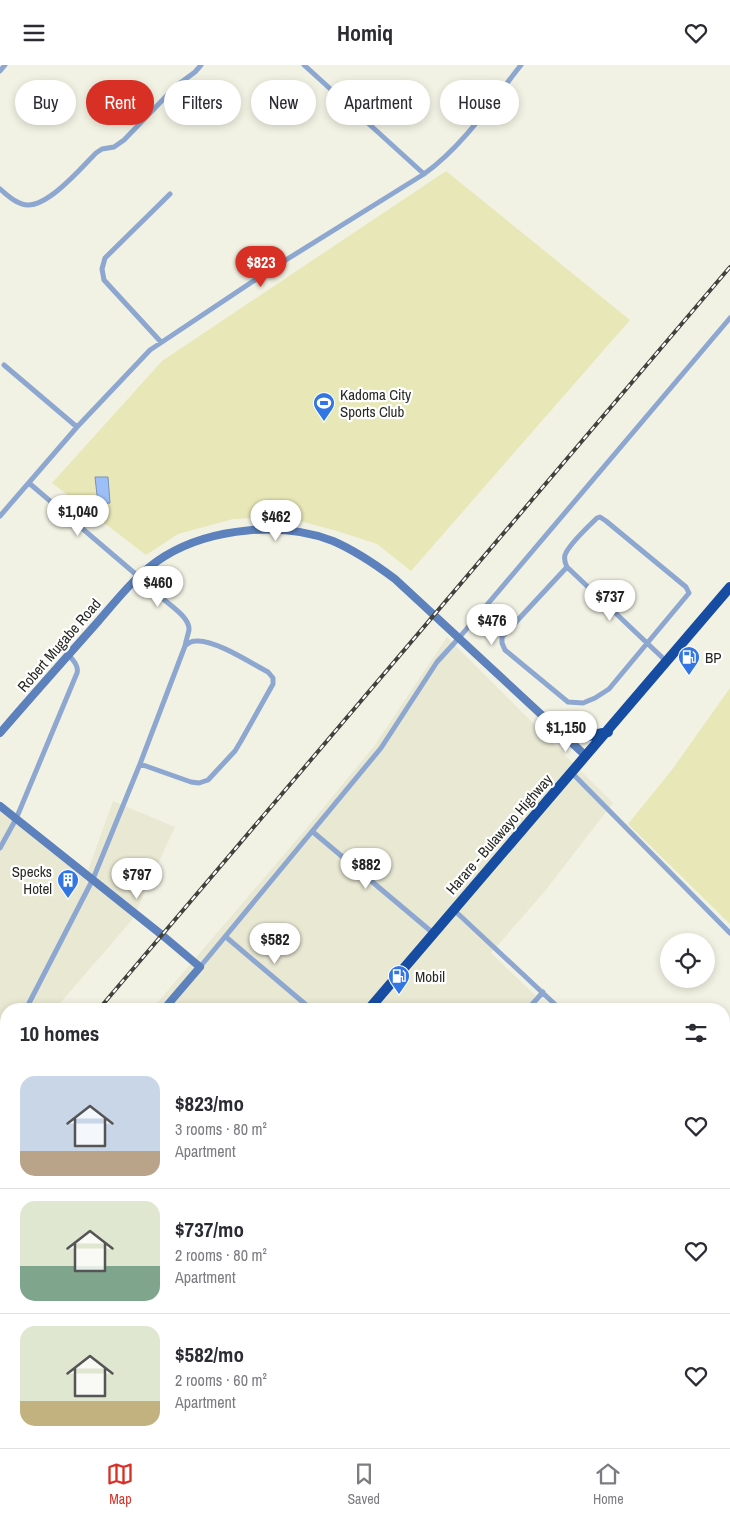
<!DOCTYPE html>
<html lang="en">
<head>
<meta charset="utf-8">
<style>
	body { margin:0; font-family:"Archivo Narrow",sans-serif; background:#f7f7f7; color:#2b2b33; height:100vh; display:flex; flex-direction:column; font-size:19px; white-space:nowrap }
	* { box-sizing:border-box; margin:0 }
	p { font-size:16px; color:#7c7c81 }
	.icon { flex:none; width:28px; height:28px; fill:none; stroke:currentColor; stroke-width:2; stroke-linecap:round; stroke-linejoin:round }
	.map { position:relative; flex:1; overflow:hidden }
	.panel { position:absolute; left:0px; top:938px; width:730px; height:446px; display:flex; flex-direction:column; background:#fff; border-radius:20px 20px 0 0; box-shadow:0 2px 8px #0003 }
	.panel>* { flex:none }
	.top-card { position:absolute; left:15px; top:15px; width:700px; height:45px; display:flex; gap:10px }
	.controls { position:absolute; left:660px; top:868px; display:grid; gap:10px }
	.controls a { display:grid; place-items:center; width:55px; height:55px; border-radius:50%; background:#fff; box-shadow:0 2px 8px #0003; font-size:25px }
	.price { position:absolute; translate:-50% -42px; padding:0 11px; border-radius:18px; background:#fff; color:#222; font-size:16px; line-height:32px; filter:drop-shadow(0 1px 2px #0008) }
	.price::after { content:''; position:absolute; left:50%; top:30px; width:15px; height:11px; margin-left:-8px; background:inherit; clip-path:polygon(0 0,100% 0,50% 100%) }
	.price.selected { background:#d93025; color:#fff }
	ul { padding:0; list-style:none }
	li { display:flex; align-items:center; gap:15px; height:125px; padding:0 20px }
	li+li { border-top:1px solid #e1e1e2 }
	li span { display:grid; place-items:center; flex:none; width:140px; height:100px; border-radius:15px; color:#555 }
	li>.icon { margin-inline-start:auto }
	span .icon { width:60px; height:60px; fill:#fffc; stroke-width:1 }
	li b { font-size:21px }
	h2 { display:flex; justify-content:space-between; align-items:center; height:60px; padding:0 20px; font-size:21px }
	.pill { padding:0 18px; border-radius:22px; background:#fff; box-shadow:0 2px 8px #0003; font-size:18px; line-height:45px }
	.pill.selected { background:#d93025; color:#fff }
	header { display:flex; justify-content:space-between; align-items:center; height:65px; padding:0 20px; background:#fff; font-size:22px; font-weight:800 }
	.dock { display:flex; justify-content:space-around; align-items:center; height:70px; border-top:1px solid #e1e1e2; background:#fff; font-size:14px; color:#7c7c81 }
	.dock a { display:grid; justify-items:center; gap:2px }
	.dock .selected { color:#d93025 }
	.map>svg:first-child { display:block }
	.built { fill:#e9e8d3 }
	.green { fill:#e8e7b7 }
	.water { fill:#9cbff7; stroke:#7a92b8 }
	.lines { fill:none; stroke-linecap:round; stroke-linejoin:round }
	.street { stroke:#8da7d0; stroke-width:5 }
	.secondary { stroke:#5c81bd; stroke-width:8 }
	.highway { stroke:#164ca1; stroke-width:10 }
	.rail-casing { stroke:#42423c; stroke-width:4 }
	.rail { stroke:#fff; stroke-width:2; stroke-dasharray:5.5; stroke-linecap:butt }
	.labels { text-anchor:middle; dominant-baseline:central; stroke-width:4.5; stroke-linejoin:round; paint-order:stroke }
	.poi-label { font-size:15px; fill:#292924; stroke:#fff; text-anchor:start }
	.street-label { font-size:15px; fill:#292924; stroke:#fff }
</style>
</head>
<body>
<header><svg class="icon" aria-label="menu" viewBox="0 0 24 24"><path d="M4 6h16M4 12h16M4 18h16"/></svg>Homiq<svg class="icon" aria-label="heart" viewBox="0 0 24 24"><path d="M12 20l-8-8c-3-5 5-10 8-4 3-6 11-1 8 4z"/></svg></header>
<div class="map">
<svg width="730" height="1383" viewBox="0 0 730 1383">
	<rect width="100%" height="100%" fill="#f2f2e4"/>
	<!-- built -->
	<path class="built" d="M 447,572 L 613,738 L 545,826 L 491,888 L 536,931 L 525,944 L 152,944 L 305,765 L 375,680 Z
		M 113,736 L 175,762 L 132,855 L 55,944 L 6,944 L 6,1000 L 0,1007 L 0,743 L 86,811 Z
		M 6,1166 L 6,1283 L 0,1279 L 0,1216 L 4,1210 L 0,1206 L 0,1173 Z
		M 72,1378 L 258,1378 L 265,1383 L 69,1383 Z"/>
	<!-- green -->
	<path class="green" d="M 446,106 L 630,255 L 411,506 L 377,479 L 337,466 L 285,452 L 233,454 L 178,469 L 146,490 L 52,418 L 162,296 Z
		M 730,623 L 730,859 L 628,759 L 671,706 Z"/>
	<!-- water -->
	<path class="water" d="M 95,412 L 108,412 L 110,438 L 98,439 Z"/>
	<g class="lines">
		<!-- street -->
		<path class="street" d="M 304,0 L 424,109
			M 0,6 L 5,0
			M 0,124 C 7,130 16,139 27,140 C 49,141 81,103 96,88 L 102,84 L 114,82 L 124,75 L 176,21 L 195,7 L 201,0
			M 161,277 L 104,215 L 102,204 L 105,193 L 170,129
			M 4,300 L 77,362
			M 29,418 L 139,512
			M 0,451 L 77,362 L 150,285 L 273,203 L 424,109 C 464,80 491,38 521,0
			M 600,452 L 606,456 L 686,522 L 689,528 L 609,624 L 595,633 L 583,638 L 568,637 L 505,585 L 502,578 L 502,572 L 567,502 C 565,498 564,494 565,490 C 569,479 588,462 597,453 Z
			M 567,502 L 667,597
			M 148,505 L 156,505 L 155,526 C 163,537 190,550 189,565 C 188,570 186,575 185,581
			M 572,708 L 730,868
			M 313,767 L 433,868
			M 0,783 L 16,754 L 77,608 C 79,601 73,595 68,589
			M 454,845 L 560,944
			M 226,872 L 311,944
			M 200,902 L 381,683 L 437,597 L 458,574 L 730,253
			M 26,944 L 93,814 L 140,699 L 185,581 C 188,578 192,576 196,576 C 214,574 251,598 268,607 L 273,613 L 273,619 L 241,676 L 235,686 L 208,715 L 199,718 L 191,717 L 140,699
			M 528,944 L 543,927
			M 0,991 L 6,982
			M 724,1099 L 730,1105
			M 724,1327 L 730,1332
			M 299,1378 L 305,1383
			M 421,1383 L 425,1378
			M 513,1383 L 518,1378
			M 680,1383 L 684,1378"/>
		<!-- secondary -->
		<path class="secondary" d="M 0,668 C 31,632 63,596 95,560 C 116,536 137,508 165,491 C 211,463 283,456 333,476 C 356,486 375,499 395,514 L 586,691
			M 0,741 L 162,870 L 200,902 L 164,944"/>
		<!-- highway -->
		<path class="highway" d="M 560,668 L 583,672 L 608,667
			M 369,944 L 730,522
			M 44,1383 L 47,1378"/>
		<!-- rail casing -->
		<g class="rail-casing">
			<path id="rail" d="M 99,944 L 730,202
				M 0,1061 L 6,1053"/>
		</g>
		<!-- rail -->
		<use href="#rail" class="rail"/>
	</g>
	<!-- icons -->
	<defs>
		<g id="stadium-pin" transform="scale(1.125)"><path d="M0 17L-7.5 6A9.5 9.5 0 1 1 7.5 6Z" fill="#3276e4" stroke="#fff"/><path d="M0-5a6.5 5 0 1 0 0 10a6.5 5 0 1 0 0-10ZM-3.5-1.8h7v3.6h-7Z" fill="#fff"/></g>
		<g id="fuel-pin" transform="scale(1.125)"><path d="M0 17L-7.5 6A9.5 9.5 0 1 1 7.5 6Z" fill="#3276e4" stroke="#fff"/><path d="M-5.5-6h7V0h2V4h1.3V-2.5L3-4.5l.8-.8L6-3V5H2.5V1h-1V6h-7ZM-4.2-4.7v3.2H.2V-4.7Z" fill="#fff"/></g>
		<g id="building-pin" transform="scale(1.125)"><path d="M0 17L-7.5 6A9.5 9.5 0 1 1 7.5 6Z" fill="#3276e4" stroke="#fff"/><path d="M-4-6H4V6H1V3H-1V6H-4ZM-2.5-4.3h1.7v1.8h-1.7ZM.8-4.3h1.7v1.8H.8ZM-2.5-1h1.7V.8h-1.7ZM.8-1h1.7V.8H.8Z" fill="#fff"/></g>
	</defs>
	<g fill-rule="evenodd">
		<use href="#stadium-pin" x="324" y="338"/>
		<use href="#fuel-pin" x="689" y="592"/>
		<use href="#building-pin" x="68" y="815"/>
		<use href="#fuel-pin" x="399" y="911"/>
	</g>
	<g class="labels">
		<!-- poi labels -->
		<g class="poi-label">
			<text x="340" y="329">Kadoma City<tspan x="340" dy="17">Sports Club</tspan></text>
			<text x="705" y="592">BP</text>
			<text x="52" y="806" text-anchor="end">Specks<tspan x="52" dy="17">Hotel</tspan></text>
			<text x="415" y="911">Mobil</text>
		</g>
		<!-- street labels -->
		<g class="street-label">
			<text transform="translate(59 580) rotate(-49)">Robert Mugabe Road</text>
			<text transform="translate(499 769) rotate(-49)">Harare - Bulawayo Highway</text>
		</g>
	</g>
</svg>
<div class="controls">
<a><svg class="icon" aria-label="locate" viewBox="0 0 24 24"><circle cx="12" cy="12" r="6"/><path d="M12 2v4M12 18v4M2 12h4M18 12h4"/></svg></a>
</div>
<b class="price selected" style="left:261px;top:223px">$823</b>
<b class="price" style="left:78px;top:472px">$1,040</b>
<b class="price" style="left:276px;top:477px">$462</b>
<b class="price" style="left:158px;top:543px">$460</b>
<b class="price" style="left:610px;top:557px">$737</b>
<b class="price" style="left:492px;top:581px">$476</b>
<b class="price" style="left:566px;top:688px">$1,150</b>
<b class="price" style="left:366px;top:825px">$882</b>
<b class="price" style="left:137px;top:835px">$797</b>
<b class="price" style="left:275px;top:900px">$582</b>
<div class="top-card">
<a class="pill">Buy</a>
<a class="pill selected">Rent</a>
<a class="pill">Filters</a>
<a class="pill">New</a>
<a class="pill">Apartment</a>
<a class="pill">House</a>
</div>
<section class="panel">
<h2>10 homes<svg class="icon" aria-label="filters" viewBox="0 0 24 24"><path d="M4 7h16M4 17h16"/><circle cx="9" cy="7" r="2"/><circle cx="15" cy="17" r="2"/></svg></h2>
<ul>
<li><span style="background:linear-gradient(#c9d6e8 75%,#b9a48a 0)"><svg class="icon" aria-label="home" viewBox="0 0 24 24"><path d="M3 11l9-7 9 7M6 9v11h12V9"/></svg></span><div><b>$823/mo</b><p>3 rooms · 80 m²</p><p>Apartment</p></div><svg class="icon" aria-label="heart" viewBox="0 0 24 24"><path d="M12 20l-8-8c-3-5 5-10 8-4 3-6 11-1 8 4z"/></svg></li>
<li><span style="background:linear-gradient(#dfe7d0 65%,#7fa58c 0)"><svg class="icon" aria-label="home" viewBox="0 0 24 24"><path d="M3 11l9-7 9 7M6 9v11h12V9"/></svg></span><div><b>$737/mo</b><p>2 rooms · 80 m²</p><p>Apartment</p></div><svg class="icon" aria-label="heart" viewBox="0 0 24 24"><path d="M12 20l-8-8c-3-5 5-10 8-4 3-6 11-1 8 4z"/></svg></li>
<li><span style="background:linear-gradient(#dfe7d0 75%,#c2b280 0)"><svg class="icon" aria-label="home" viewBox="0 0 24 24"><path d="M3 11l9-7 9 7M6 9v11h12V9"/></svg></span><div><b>$582/mo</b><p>2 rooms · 60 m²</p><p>Apartment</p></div><svg class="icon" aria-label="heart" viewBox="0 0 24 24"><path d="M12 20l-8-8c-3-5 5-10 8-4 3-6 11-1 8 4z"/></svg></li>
</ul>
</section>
</div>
<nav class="dock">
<a class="selected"><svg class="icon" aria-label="map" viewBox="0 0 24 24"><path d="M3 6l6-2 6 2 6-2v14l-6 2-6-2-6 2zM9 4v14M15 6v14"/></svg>Map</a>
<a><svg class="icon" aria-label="saved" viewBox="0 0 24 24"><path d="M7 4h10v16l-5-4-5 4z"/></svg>Saved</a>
<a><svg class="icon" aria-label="home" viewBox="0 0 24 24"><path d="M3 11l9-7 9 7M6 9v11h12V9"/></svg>Home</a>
</nav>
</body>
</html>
